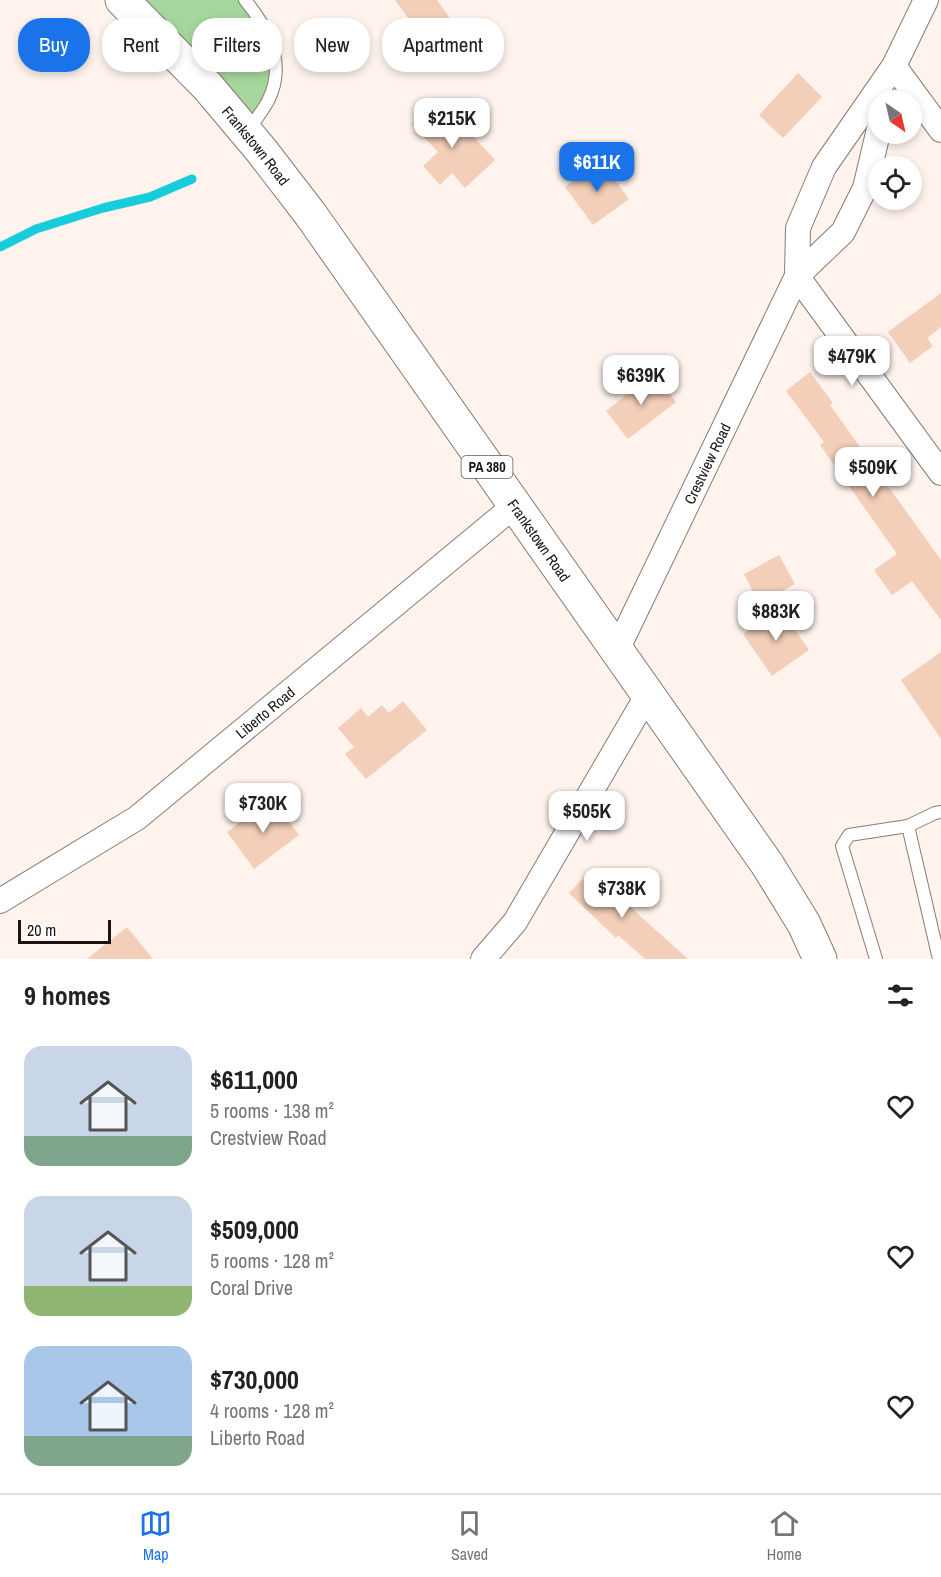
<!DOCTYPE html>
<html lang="en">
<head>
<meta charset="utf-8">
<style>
	body { margin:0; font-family:"Archivo Narrow",sans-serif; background:#f6f6f6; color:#222; height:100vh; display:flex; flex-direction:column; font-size:22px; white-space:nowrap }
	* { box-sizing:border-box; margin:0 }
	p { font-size:20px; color:#767676 }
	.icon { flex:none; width:33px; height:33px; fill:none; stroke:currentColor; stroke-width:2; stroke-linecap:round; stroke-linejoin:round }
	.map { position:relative; height:959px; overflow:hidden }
	.panel { display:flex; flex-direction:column; background:#fff; flex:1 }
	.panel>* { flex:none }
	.top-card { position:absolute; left:18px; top:18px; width:600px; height:54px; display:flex; gap:12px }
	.needle { width:39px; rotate:146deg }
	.fabs { position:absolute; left:868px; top:90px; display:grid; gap:12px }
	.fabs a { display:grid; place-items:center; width:54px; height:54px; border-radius:50%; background:#fff; box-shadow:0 3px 9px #0003; font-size:30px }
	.scale { position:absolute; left:18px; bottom:15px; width:93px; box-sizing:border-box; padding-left:6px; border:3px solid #1b1512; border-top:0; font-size:16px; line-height:21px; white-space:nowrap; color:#1b1512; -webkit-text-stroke:4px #fff; paint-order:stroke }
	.price { position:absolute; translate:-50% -51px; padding:0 14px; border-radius:12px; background:#fff; color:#222; font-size:20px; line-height:39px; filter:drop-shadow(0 2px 3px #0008) }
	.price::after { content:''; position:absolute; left:50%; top:36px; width:18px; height:14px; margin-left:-9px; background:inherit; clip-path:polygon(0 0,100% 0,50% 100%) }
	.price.current { background:#1a73e8; color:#fff }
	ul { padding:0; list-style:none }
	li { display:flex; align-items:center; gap:18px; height:150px; padding:0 24px }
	li span { display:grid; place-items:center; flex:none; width:168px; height:120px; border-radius:18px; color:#555 }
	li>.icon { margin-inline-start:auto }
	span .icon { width:72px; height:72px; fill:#fffc; stroke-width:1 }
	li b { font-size:26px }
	h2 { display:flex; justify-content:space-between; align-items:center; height:72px; padding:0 24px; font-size:26px }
	.tag { padding:0 21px; border-radius:24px; background:#fff; box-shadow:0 3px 9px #0003; font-size:21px; line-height:54px }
	.tag.current { background:#1a73e8; color:#fff }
	.menu { display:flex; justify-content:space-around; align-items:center; height:84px; border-top:2px solid #e0e0e0; background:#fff; font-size:16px; color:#767676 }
	.menu a { display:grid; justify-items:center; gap:3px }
	.menu .current { color:#1a73e8 }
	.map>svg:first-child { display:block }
	.green { fill:#a5d69d }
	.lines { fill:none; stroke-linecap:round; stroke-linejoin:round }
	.stream { stroke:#18cddb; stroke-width:9 }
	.building { fill:#f3ceb8 }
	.service-casing { stroke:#8b7b72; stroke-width:14 }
	.minor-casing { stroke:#8b7b72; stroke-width:26 }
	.primary-casing { stroke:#8b7b72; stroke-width:35 }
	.service { stroke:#fff; stroke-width:12 }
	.minor { stroke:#fff; stroke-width:24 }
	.primary { stroke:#fff; stroke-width:33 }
	.labels { text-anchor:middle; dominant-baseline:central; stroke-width:5; stroke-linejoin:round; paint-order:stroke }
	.shield { fill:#fff; stroke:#5f5b59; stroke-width:1.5 }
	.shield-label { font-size:14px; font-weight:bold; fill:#1b1512 }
	.street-label { font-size:15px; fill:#1b1512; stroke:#fff }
</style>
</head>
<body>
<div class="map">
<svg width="941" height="959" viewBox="0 0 941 959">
	<rect width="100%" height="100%" fill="#fef3ed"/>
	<!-- green -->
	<path class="green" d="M 122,0 L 245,0 L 276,53 L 268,101 L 246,133 Z"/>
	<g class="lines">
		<!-- stream -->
		<path class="stream" d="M 0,247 L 36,229 L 103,208 L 150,197 L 192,179"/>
	</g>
	<!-- building -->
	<path class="building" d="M 395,0 L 437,0 L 457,28 L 430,48 Z
		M 798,73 L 822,97 L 783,138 L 759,115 Z
		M 432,106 L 445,120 L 450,115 L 457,122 L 459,121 L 495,160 L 465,188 L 452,173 L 440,185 L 423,166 L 438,152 L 412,124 Z
		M 601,161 L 629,199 L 593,225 L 565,187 Z
		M 941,293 L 941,327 L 927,338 L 933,346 L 910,363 L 888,332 Z
		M 810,372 L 833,403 L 830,405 L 941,560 L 941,620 L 912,581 L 892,595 L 874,570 L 897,554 L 820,445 L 824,442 L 786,391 Z
		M 654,373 L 676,402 L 628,439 L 606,411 Z
		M 779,555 L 795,584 L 759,603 L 744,574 Z
		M 780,608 L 809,650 L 772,676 L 743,634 Z
		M 941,652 L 941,739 L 901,680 Z
		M 403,701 L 427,730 L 366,779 L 345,754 L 354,747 L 338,728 L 361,708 L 368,717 L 382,705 L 389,713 Z
		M 272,799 L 299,835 L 254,869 L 227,832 Z
		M 592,869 L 638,914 L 688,959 L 645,959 L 618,935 L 616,938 L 569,893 Z
		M 127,927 L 153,959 L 87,959 Z"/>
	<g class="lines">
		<!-- service casing -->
		<g class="service-casing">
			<path id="service" d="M 245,0 C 269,29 287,64 268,101 C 262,112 254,122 247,132
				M 908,826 L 935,813 L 941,812
				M 876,959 L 842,846 L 849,835 L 908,826 L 939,959"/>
		</g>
		<!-- minor casing -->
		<g class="minor-casing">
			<g id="minor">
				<path d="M 894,66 L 941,130"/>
				<path d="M 797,276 L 798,228 L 824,167 L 894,66 L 926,0"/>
				<path d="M 797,276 L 941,473"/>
				<path id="s1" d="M 617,650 L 797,276 L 843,232 L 865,188 L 879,129"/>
				<path id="s2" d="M 0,901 L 137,818 L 514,506"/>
				<path d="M 483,959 L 515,922 L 648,694"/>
			</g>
		</g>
		<!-- primary casing -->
		<g class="primary-casing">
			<g id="primary">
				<path id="s3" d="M 122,0 L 208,87 L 261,150 L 311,215 L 767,864 L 804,924 L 820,959"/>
			</g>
		</g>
		<!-- service -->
		<use href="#service" class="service"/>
		<!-- minor -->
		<use href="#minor" class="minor"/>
		<!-- primary -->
		<use href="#primary" class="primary"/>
	</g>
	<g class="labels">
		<!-- shield labels -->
		<rect class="shield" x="461.5" y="456" width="51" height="22" rx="4.5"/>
		<g class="shield-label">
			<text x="487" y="467">PA 380</text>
		</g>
		<!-- street labels -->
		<g class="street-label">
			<text stroke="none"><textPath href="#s3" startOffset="198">Frankstown Road</textPath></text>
			<text stroke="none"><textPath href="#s1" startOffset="207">Crestview Road</textPath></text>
			<text stroke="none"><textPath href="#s3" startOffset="684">Frankstown Road</textPath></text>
			<text stroke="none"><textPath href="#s2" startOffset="326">Liberto Road</textPath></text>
		</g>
	</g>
</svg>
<div class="fabs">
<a><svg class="needle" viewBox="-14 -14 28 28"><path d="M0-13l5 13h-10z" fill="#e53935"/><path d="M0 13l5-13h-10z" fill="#767676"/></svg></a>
<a><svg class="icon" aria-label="locate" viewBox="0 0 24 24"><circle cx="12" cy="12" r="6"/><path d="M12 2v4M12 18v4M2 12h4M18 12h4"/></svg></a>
</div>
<div class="scale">20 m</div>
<b class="price" style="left:452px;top:149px">$215K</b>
<b class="price current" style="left:597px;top:193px">$611K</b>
<b class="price" style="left:852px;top:387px">$479K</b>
<b class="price" style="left:641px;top:406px">$639K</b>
<b class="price" style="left:873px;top:498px">$509K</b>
<b class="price" style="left:776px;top:642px">$883K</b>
<b class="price" style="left:263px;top:834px">$730K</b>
<b class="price" style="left:587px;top:842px">$505K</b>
<b class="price" style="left:622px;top:919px">$738K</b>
<div class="top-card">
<a class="tag current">Buy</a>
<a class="tag">Rent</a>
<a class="tag">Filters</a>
<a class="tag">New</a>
<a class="tag">Apartment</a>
</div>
</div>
<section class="panel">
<h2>9 homes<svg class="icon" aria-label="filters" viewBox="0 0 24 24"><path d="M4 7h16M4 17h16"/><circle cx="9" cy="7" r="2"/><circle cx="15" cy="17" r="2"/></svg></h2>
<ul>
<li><span style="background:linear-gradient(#c9d6e8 75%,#7fa58c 0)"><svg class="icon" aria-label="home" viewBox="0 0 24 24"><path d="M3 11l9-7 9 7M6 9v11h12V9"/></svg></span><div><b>$611,000</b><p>5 rooms · 138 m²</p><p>Crestview Road</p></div><svg class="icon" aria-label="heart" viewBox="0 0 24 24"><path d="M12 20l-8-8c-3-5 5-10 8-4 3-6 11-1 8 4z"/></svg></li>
<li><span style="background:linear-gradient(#c9d6e8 75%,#8fb573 0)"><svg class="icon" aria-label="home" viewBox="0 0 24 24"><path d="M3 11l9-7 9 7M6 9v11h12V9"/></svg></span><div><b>$509,000</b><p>5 rooms · 128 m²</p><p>Coral Drive</p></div><svg class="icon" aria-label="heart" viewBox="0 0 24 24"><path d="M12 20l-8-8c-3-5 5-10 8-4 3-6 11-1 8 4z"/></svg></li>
<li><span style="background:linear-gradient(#a9c7e8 75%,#7fa58c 0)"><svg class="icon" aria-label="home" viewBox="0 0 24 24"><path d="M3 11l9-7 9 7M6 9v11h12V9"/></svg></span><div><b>$730,000</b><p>4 rooms · 128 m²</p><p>Liberto Road</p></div><svg class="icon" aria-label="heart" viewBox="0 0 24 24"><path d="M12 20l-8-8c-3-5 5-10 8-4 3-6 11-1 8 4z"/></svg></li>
</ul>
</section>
<nav class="menu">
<a class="current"><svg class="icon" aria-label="map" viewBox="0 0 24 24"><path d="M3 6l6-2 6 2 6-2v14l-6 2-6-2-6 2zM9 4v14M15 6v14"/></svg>Map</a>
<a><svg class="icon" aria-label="saved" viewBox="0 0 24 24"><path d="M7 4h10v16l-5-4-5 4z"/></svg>Saved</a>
<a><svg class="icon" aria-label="home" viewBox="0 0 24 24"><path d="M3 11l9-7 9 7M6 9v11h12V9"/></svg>Home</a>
</nav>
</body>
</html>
